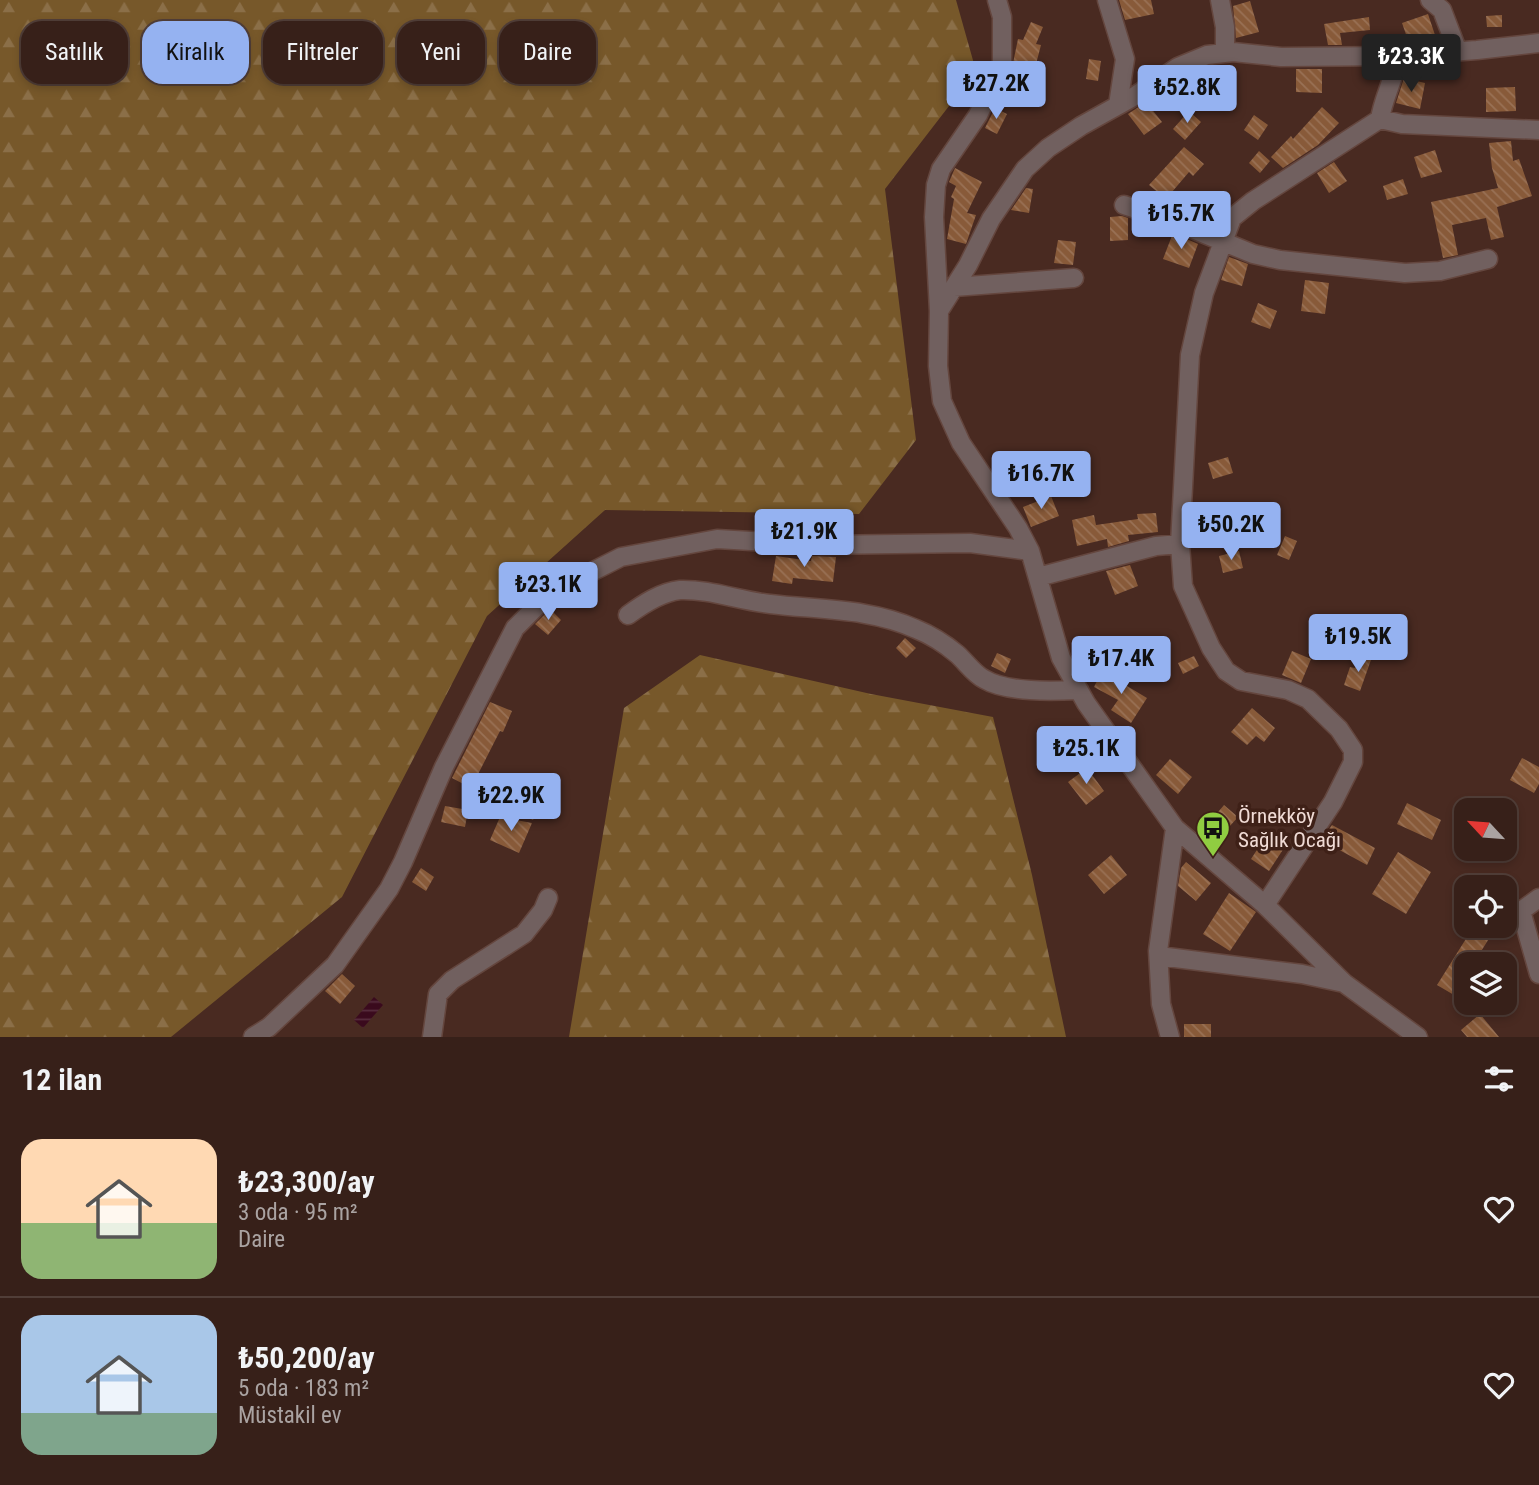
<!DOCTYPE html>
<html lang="tr">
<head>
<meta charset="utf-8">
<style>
	body { margin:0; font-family:"Roboto Condensed",sans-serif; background:#422d26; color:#f1f3f6; height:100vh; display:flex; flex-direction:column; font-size:26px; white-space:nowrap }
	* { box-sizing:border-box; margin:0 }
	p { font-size:23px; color:#aaa3a2 }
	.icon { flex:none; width:38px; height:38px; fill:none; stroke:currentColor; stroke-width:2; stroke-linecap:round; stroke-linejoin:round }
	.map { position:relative; height:1037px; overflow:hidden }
	.sheet { display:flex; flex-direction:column; background:#372019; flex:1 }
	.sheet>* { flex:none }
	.banner { position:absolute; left:21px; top:21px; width:700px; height:63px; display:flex; gap:14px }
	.needle { width:46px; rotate:296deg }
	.tools { position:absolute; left:1454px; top:798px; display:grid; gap:14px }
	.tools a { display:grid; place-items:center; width:63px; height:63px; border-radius:14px; background:#372019; box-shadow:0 4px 10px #0003,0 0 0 2px #513e38; font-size:35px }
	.price { position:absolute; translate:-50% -60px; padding:0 16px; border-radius:7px; background:#95b2f1; color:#111; font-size:23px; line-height:46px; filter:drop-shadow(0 2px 4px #0008) }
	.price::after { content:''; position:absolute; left:50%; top:42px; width:21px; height:16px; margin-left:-10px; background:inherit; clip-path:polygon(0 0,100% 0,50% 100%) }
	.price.selected { background:#222; color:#fff }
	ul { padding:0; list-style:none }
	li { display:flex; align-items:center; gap:21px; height:175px; padding:0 21px }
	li+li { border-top:2px solid #513e38 }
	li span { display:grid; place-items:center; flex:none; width:196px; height:140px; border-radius:21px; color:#555 }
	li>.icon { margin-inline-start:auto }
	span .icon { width:84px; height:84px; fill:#fffc; stroke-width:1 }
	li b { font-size:30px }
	h2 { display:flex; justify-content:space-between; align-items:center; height:84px; padding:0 21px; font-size:30px }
	.pill { padding:0 24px; border-radius:21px; background:#372019; box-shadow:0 4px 10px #0003,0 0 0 2px #513e38; font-size:24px; line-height:63px }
	.pill.selected { background:#95b2f1; color:#111 }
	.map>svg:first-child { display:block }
	.forest { fill:url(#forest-firs) }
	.water { fill:url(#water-rules) }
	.building { fill:url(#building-back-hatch) }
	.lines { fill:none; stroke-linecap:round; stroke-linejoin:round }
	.minor-casing { stroke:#64463e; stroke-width:21 }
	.minor { stroke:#71605f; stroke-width:18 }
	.labels { text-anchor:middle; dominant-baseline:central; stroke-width:7; stroke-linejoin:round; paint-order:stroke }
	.poi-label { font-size:21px; fill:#f0dbd5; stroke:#3e2017; text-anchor:start }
</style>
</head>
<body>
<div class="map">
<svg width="1539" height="1037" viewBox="0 0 1539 1037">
	<defs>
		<pattern id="forest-firs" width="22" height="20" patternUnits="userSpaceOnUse" patternTransform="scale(1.75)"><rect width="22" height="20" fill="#77582a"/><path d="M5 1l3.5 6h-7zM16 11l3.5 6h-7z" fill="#8b6f48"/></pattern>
		<pattern id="water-rules" width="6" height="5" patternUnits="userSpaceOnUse" patternTransform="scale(1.75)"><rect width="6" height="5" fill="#3a0a1d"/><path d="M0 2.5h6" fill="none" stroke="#572d3d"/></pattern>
		<pattern id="building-back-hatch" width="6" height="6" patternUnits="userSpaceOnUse" patternTransform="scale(1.75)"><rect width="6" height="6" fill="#885a39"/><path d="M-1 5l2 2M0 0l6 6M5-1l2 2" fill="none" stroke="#997155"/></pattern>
	</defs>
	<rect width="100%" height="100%" fill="#492a21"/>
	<!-- forest -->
	<path class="forest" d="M 0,0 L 956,0 L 976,71 L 885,189 L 916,440 L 859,514 L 605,510 L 487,616 L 342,897 L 171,1037 L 0,1037 Z
		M 700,655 L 871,694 L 993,717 L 1032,875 L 1066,1037 L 569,1037 L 624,708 Z"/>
	<!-- water -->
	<path class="water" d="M 374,997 L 383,1005 L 363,1028 L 354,1020 Z"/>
	<!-- building -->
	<path class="building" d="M 1119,0 L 1151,0 L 1154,14 L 1125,20 Z
		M 1250,1 L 1259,32 L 1236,38 L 1233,6 Z
		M 1428,14 L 1435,35 L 1409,43 L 1402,23 Z
		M 1502,15 L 1502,27 L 1487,27 L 1486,16 Z
		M 1369,17 L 1370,30 L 1340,33 L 1342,45 L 1328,45 L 1324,24 Z
		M 1031,22 L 1043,27 L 1036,44 L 1041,45 L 1035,68 L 1013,63 L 1018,39 L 1023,40 Z
		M 1089,59 L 1101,61 L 1098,81 L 1086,79 Z
		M 1218,65 L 1236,73 L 1227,93 L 1210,86 Z
		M 1296,69 L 1322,69 L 1322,93 L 1296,92 Z
		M 1016,75 L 1033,87 L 1023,101 L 1007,89 Z
		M 1183,77 L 1197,89 L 1180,109 L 1164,96 Z
		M 1404,78 L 1425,83 L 1420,109 L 1396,103 Z
		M 1515,87 L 1516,111 L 1486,112 L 1486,88 Z
		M 1146,102 L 1162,122 L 1144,135 L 1128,114 Z
		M 1322,107 L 1339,123 L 1318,145 L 1283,168 L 1271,157 L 1291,136 L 1293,139 Z
		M 995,108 L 1007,114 L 997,134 L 985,128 Z
		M 1189,111 L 1201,122 L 1185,140 L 1173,129 Z
		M 1254,115 L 1268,125 L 1258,140 L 1244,130 Z
		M 1511,141 L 1513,161 L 1519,159 L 1532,196 L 1497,207 L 1504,237 L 1491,240 L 1486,218 L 1452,225 L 1458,255 L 1443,258 L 1431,202 L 1498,188 L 1492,168 L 1489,143 Z
		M 1184,147 L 1204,164 L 1193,176 L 1189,172 L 1166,199 L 1149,185 Z
		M 1435,150 L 1442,172 L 1421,178 L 1414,157 Z
		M 1259,151 L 1270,161 L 1260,173 L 1249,163 Z
		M 1334,162 L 1347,181 L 1329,193 L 1317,173 Z
		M 955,168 L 982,182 L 967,213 L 976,215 L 966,244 L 947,239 L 954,199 L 951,197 L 956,186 L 949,182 Z
		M 1403,179 L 1408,194 L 1387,200 L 1383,186 Z
		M 1026,188 L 1033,189 L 1029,213 L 1011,210 Z
		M 1122,216 L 1128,218 L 1128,240 L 1110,241 L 1110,217 Z
		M 1173,233 L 1198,244 L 1189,268 L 1163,259 Z
		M 1058,240 L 1076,242 L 1073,265 L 1054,263 Z
		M 1229,257 L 1248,264 L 1242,286 L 1221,280 Z
		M 1305,280 L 1329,283 L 1325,314 L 1301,311 Z
		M 1258,303 L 1277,311 L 1270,329 L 1251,322 Z
		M 1228,457 L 1233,473 L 1213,479 L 1208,463 Z
		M 1051,496 L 1059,516 L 1031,527 L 1023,507 Z
		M 1156,513 L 1158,532 L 1128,535 L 1129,541 L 1108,547 L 1107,539 L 1077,546 L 1072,520 L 1094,515 L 1096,525 L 1138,519 L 1137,514 Z
		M 1285,536 L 1297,541 L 1289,560 L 1277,555 Z
		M 1239,551 L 1243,568 L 1223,573 L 1219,556 Z
		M 776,556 L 811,561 L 812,556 L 836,557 L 833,582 L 793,578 L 792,584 L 772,581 Z
		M 1130,565 L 1138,586 L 1115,595 L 1106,571 Z
		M 550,609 L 561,620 L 548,635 L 535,624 Z
		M 905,638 L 916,648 L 906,658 L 896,648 Z
		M 1292,651 L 1311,659 L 1301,683 L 1282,675 Z
		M 997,653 L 1011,659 L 1005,673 L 991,666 Z
		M 1194,656 L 1199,666 L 1183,674 L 1178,663 Z
		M 1359,656 L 1371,660 L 1360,691 L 1344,685 L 1350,667 L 1355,668 Z
		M 1103,669 L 1118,677 L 1117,680 L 1147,698 L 1131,723 L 1111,710 L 1118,700 L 1094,687 Z
		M 490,702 L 512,711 L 503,732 L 500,731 L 471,788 L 452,778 Z
		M 1252,708 L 1275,728 L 1264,742 L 1256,736 L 1247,745 L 1231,732 Z
		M 1522,758 L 1539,767 L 1539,784 L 1534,793 L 1510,780 Z
		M 1170,759 L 1192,777 L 1178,794 L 1156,775 Z
		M 1087,768 L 1104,791 L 1086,805 L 1068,782 Z
		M 510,795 L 539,807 L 533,820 L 505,806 Z
		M 1407,803 L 1441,820 L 1432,840 L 1397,824 Z
		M 1224,805 L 1238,817 L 1221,836 L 1208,824 Z
		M 445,806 L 468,810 L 465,827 L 441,822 Z
		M 500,817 L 532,823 L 519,853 L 490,840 Z
		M 1332,825 L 1375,848 L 1367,865 L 1321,840 Z
		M 1266,836 L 1284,848 L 1269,871 L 1251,859 Z
		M 1398,852 L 1431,872 L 1406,914 L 1372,894 Z
		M 1111,855 L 1127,875 L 1104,894 L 1088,875 Z
		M 1186,862 L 1211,883 L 1196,901 L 1178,886 L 1181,868 Z
		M 421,868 L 434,877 L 426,891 L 412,882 Z
		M 1229,893 L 1256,912 L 1230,951 L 1203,934 Z
		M 1474,926 L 1497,926 L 1473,964 L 1466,964 L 1466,975 L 1454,995 L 1437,985 Z
		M 342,974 L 355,986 L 340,1004 L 325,991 Z
		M 1480,1014 L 1499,1037 L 1467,1037 L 1461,1030 Z
		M 1184,1024 L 1211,1024 L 1211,1037 L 1184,1037 Z"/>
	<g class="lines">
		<!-- minor casing -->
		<g class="minor-casing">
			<path id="minor" d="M 997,0 L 1002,17 L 1002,65 L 978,115 L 941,169 L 936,185 L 934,217 L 939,311 L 938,366 L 942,401 L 961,443 L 1018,528 L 1030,551 L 1061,658 L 1086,703 L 1175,828 L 1265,905 L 1344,983 L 1418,1037
				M 1107,0 L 1125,59 L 1118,105
				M 1220,0 L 1225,27 L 1225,53
				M 1430,0 L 1442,10 L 1458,52
				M 1380,119 C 1383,97 1396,78 1396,56
				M 1124,205 L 1178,223 L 1253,254 L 1280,260 L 1405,273 L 1440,271 L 1488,259
				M 954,287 L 1074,278
				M 939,311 L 968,265 L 991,219 L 1025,169 L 1048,148 L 1081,126 L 1135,96 L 1178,67 L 1207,55 L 1233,52 L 1281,57 L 1396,56 L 1477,50 L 1539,43
				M 1038,577 L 1156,546 L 1180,544
				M 628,615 C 643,604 661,592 680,590 C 710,589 740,601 770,604 C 819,610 870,608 916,629 C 931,635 945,644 957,654 C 966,662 974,674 984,679 C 1007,693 1054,691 1079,690
				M 1539,898 L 1521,911 L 1539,974
				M 1265,905 L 1333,802 L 1353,762 L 1353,750 L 1339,729 L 1308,699 L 1288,690 L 1241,681 L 1226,671 L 1211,648 L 1183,586 L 1180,544 L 1190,355 L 1204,293 L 1232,218 L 1253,201 L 1380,119 L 1402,124 L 1539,130
				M 1159,956 L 1302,974 L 1344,983
				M 253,1037 L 269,1027 L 335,965 L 389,889 L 403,862 L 444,767 L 515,628 L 550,593 L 621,557 L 717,539 L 821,545 L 970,543 L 1030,551
				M 432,1037 L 438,994 L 452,980 L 524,934 L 543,910 L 548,898
				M 1170,1037 L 1161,1004 L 1158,951 L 1175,828"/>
		</g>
		<!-- minor -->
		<use href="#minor" class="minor"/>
	</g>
	<!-- icons -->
	<defs>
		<g id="bus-pin" transform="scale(1.75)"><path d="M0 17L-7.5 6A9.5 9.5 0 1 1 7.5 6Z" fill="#90cd41" stroke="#3e2017"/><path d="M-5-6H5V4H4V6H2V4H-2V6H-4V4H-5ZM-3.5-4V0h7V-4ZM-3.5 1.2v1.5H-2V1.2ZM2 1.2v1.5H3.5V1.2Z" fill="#111"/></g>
	</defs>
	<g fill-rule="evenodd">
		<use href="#bus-pin" x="1213" y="828"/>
	</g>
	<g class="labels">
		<!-- poi labels -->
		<g class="poi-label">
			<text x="1238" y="816">Örnekköy<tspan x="1238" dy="24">Sağlık Ocağı</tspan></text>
		</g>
	</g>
</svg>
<div class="tools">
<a><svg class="needle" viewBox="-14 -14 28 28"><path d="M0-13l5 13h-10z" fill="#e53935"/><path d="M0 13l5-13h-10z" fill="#aaa3a2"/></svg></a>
<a><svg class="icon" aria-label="locate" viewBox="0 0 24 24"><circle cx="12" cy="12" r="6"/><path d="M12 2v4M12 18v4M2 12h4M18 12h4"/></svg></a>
<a><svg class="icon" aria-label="layers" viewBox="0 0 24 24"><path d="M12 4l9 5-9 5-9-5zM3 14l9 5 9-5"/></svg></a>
</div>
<b class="price selected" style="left:1411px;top:94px">₺23.3K</b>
<b class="price" style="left:996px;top:121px">₺27.2K</b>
<b class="price" style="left:1187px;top:125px">₺52.8K</b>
<b class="price" style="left:1181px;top:251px">₺15.7K</b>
<b class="price" style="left:1041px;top:511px">₺16.7K</b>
<b class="price" style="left:1231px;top:562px">₺50.2K</b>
<b class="price" style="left:804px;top:569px">₺21.9K</b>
<b class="price" style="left:548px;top:622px">₺23.1K</b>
<b class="price" style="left:1358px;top:674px">₺19.5K</b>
<b class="price" style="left:1121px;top:696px">₺17.4K</b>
<b class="price" style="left:1086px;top:786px">₺25.1K</b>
<b class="price" style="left:511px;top:833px">₺22.9K</b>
<div class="banner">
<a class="pill">Satılık</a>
<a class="pill selected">Kiralık</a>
<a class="pill">Filtreler</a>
<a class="pill">Yeni</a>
<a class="pill">Daire</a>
</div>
</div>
<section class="sheet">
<h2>12 ilan<svg class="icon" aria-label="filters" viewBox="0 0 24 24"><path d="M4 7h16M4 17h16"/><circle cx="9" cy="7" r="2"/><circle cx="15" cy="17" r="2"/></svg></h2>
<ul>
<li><span style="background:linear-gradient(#ffd9b3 60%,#8fb573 0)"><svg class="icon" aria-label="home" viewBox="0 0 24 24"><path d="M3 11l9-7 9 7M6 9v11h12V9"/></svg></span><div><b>₺23,300/ay</b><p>3 oda · 95 m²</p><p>Daire</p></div><svg class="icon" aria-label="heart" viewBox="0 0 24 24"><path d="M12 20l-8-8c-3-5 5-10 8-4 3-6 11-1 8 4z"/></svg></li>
<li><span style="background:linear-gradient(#a9c7e8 70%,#7fa58c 0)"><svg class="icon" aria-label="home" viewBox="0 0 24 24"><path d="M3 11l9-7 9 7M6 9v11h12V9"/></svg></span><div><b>₺50,200/ay</b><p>5 oda · 183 m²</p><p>Müstakil ev</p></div><svg class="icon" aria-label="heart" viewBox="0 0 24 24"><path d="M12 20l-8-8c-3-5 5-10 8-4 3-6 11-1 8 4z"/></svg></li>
</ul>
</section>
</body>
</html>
